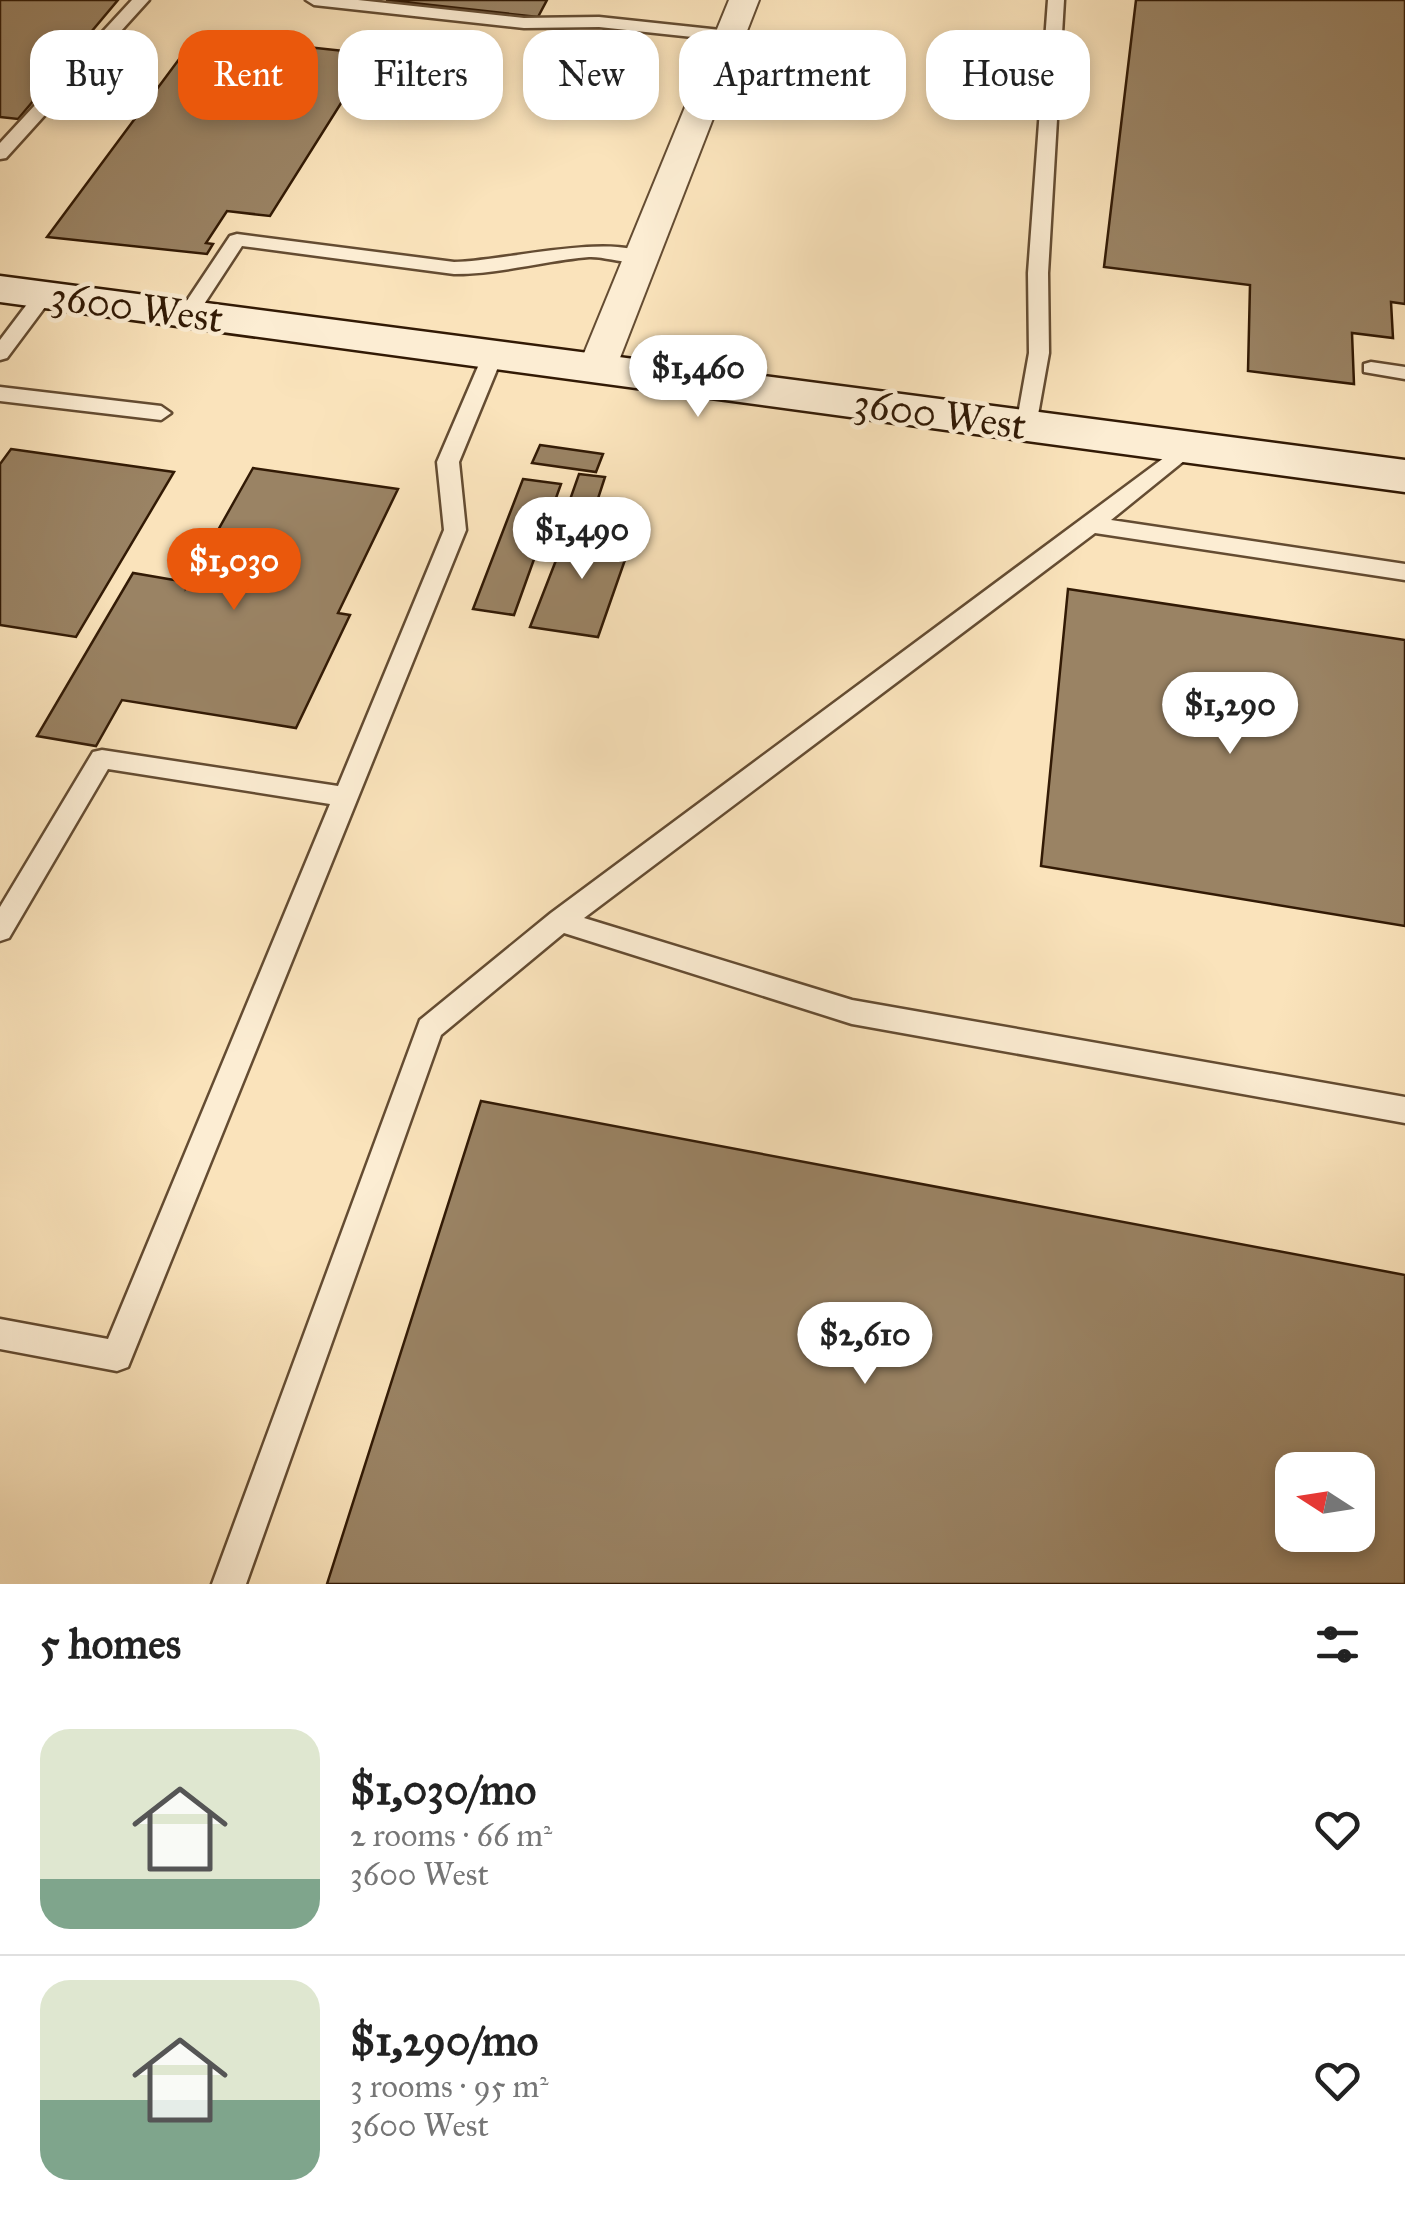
<!DOCTYPE html>
<html lang="en">
<head>
<meta charset="utf-8">
<style>
	body { margin:0; font-family:"IM FELL Great Primer",serif; background:#f2f2f2; color:#222; height:100vh; display:flex; flex-direction:column; font-size:38px; white-space:nowrap }
	* { box-sizing:border-box; margin:0 }
	p { font-size:32px; color:#767676 }
	.icon { flex:none; width:55px; height:55px; fill:none; stroke:currentColor; stroke-width:2; stroke-linecap:round; stroke-linejoin:round }
	.map { position:relative; height:1584px; overflow:hidden }
	.panel { display:flex; flex-direction:column; background:#fff; flex:1 }
	.panel>* { flex:none }
	.top-card { position:absolute; left:30px; top:30px; width:1345px; height:90px; display:flex; gap:20px }
	.needle { width:65px; rotate:282deg }
	.fabs { position:absolute; left:1275px; top:1452px; display:grid; gap:20px }
	.fabs a { display:grid; place-items:center; width:100px; height:100px; border-radius:20px; background:#fff; box-shadow:0 5px 15px #0003; font-size:50px }
	.price { position:absolute; translate:-50% -85px; padding:0 22px; border-radius:35px; background:#fff; color:#222; font-size:32px; line-height:65px; filter:drop-shadow(0 2px 5px #0008) }
	.price::after { content:''; position:absolute; left:50%; top:60px; width:30px; height:22px; margin-left:-15px; background:inherit; clip-path:polygon(0 0,100% 0,50% 100%) }
	.price.current { background:#ea580c; color:#fff }
	ul { padding:0; list-style:none }
	li { display:flex; align-items:center; gap:30px; height:250px; padding:0 40px }
	li+li { border-top:2px solid #e0e0e0 }
	li span { display:grid; place-items:center; flex:none; width:280px; height:200px; border-radius:30px; color:#555 }
	li>.icon { margin-inline-start:auto }
	span .icon { width:120px; height:120px; fill:#fffc; stroke-width:1 }
	li b { font-size:42px }
	h2 { display:flex; justify-content:space-between; align-items:center; height:120px; padding:0 40px; font-size:42px }
	.tag { padding:0 35px; border-radius:30px; background:#fff; box-shadow:0 5px 15px #0003; font-size:35px; line-height:90px }
	.tag.current { background:#ea580c; color:#fff }
	.map>svg:first-child { display:block }
	.building { fill:#9a8364; stroke:#321a05; stroke-width:2.5; fill-rule:evenodd }
	.lines { fill:none; stroke-linecap:round; stroke-linejoin:round }
	.lane-casing { stroke:#644c32; stroke-width:5 }
	.street-casing { stroke:#644c32; stroke-width:4 }
	.secondary-casing { stroke:#321a05; stroke-width:5 }
	.lane { fill:#fcedd3; fill-rule:evenodd }
	.street { fill:#fcedd3; fill-rule:evenodd }
	.secondary { fill:#fcedd3; fill-rule:evenodd }
	.labels { text-anchor:middle; dominant-baseline:central; stroke-width:9; stroke-linejoin:round; paint-order:stroke }
	.street-label { font-size:40px; fill:#321a05; stroke:#fcedd3 }
</style>
</head>
<body>
<div class="map">
<svg width="1405" height="1584" viewBox="0 0 1405 1584">
	<rect width="100%" height="100%" fill="#fae3bb"/>
	<filter id="stains"><feTurbulence type="fractalNoise" baseFrequency=".002" numOctaves="4"/><feColorMatrix values="0 0 0 0 .2 0 0 0 0 .09 0 0 0 0 .02 0 0 0 .5 -.17"/></filter>
	<radialGradient id="worn" r=".72"><stop offset=".6" stop-color="#630" stop-opacity="0"/><stop offset="1" stop-color="#630" stop-opacity=".3"/></radialGradient>
	<!-- building -->
	<path class="building" d="M 0,0 L 118,0 L 18,119 L 0,117 Z
		M 386,0 L 547,0 L 538,17 Z
		M 1136,0 L 1405,0 L 1405,304 L 1391,302 L 1393,338 L 1352,333 L 1354,384 L 1248,371 L 1250,285 L 1104,267 Z
		M 197,35 L 372,54 L 270,216 L 227,211 L 206,243 L 213,244 L 207,254 L 47,237 Z
		M 540,445 L 603,454 L 596,472 L 532,463 Z
		M 11,449 L 174,472 L 76,637 L 0,625 L 0,464 Z
		M 253,468 L 398,489 L 338,613 L 350,615 L 296,728 L 122,700 L 96,746 L 37,736 L 133,573 L 186,582 L 186,587 Z
		M 579,474 L 605,477 L 592,517 L 565,514 Z
		M 523,479 L 561,484 L 514,615 L 473,609 Z
		M 569,527 L 633,537 L 598,637 L 530,627 Z
		M 1068,589 L 1405,640 L 1405,926 L 1041,866 Z
		M 481,1101 L 1405,1275 L 1405,1584 L 327,1584 ZM 1292,1470 L 1358,1470 L 1358,1535 L 1292,1535 Z"/>
	<g class="lines">
		<!-- lane casing -->
		<g class="lane-casing">
			<path id="lane" d="M 132,0 L 149,0 L 6,158 L 0,159 L 0,143 Z
				M 306,0 L 358,0 L 524,18 L 599,17 L 730,31 L 738,36 L 730,41 L 599,27 L 524,28 L 314,5 Z
				M 1048,0 L 1064,0 L 1048,273 L 1049,353 L 1036,426 L 1026,433 L 1016,426 L 1029,353 L 1028,273 Z
				M 237,234 L 454,262 C 499,262 619,231 650,257 C 635,269 608,256 589,257 C 543,261 500,274 454,274 L 242,246 L 195,318 L 181,318 L 178,314 L 230,236 Z
				M 44,289 L 54,295 L 7,358 L 0,360 L 0,340 L 37,291 Z
				M 493,349 L 503,355 L 459,462 L 466,530 L 128,1367 L 117,1371 L 0,1349 L 0,1319 L 108,1339 L 330,804 L 108,769 L 9,938 L 0,941 L 0,907 L 93,752 L 102,750 L 338,786 L 444,530 L 437,462 L 483,355 Z
				M 1371,362 L 1405,367 L 1405,379 L 1364,372 L 1364,364 Z
				M 0,387 L 161,406 L 171,413 L 161,420 L 0,401 Z
				M 1188,440 L 1195,442 L 1195,452 L 1111,520 L 1405,564 L 1405,580 L 1095,533 L 584,918 L 852,1000 L 1405,1097 L 1405,1123 L 852,1024 L 564,933 L 441,1035 L 246,1584 L 212,1584 L 420,1020 L 551,913 Z"/>
		</g>
		<!-- street casing -->
		<g class="street-casing">
			<path id="street" d="M 729,0 L 759,0 L 616,368 L 611,377 L 597,380 L 583,377 L 578,368 Z"/>
		</g>
		<!-- secondary casing -->
		<g class="secondary-casing">
			<path id="secondary" d="M 0,276 L 1405,460 L 1405,492 L 0,302 Z"/>
		</g>
		<!-- lane -->
		<use href="#lane" class="lane"/>
		<!-- street -->
		<use href="#street" class="street"/>
		<!-- secondary -->
		<use href="#secondary" class="secondary"/>
	</g>
	<g class="labels">
		<!-- street labels -->
		<g class="street-label">
			<text transform="translate(137 307) rotate(8)">3600 West</text>
			<text transform="translate(940 414) rotate(8)">3600 West</text>
		</g>
	</g>
	<rect width="100%" height="100%" filter="url(#stains)"/>
	<rect width="100%" height="100%" fill="url(#worn)"/>
</svg>
<div class="fabs">
<a><svg class="needle" viewBox="-14 -14 28 28"><path d="M0-13l5 13h-10z" fill="#e53935"/><path d="M0 13l5-13h-10z" fill="#767676"/></svg></a>
</div>
<b class="price" style="left:698px;top:420px">$1,460</b>
<b class="price" style="left:582px;top:582px">$1,490</b>
<b class="price current" style="left:234px;top:613px">$1,030</b>
<b class="price" style="left:1230px;top:757px">$1,290</b>
<b class="price" style="left:865px;top:1387px">$2,610</b>
<div class="top-card">
<a class="tag">Buy</a>
<a class="tag current">Rent</a>
<a class="tag">Filters</a>
<a class="tag">New</a>
<a class="tag">Apartment</a>
<a class="tag">House</a>
</div>
</div>
<section class="panel">
<h2>5 homes<svg class="icon" aria-label="filters" viewBox="0 0 24 24"><path d="M4 7h16M4 17h16"/><circle cx="9" cy="7" r="2"/><circle cx="15" cy="17" r="2"/></svg></h2>
<ul>
<li><span style="background:linear-gradient(#dfe7d0 75%,#7fa58c 0)"><svg class="icon" aria-label="home" viewBox="0 0 24 24"><path d="M3 11l9-7 9 7M6 9v11h12V9"/></svg></span><div><b>$1,030/mo</b><p>2 rooms · 66 m²</p><p>3600 West</p></div><svg class="icon" aria-label="heart" viewBox="0 0 24 24"><path d="M12 20l-8-8c-3-5 5-10 8-4 3-6 11-1 8 4z"/></svg></li>
<li><span style="background:linear-gradient(#dfe7d0 60%,#7fa58c 0)"><svg class="icon" aria-label="home" viewBox="0 0 24 24"><path d="M3 11l9-7 9 7M6 9v11h12V9"/></svg></span><div><b>$1,290/mo</b><p>3 rooms · 95 m²</p><p>3600 West</p></div><svg class="icon" aria-label="heart" viewBox="0 0 24 24"><path d="M12 20l-8-8c-3-5 5-10 8-4 3-6 11-1 8 4z"/></svg></li>
</ul>
</section>
</body>
</html>
